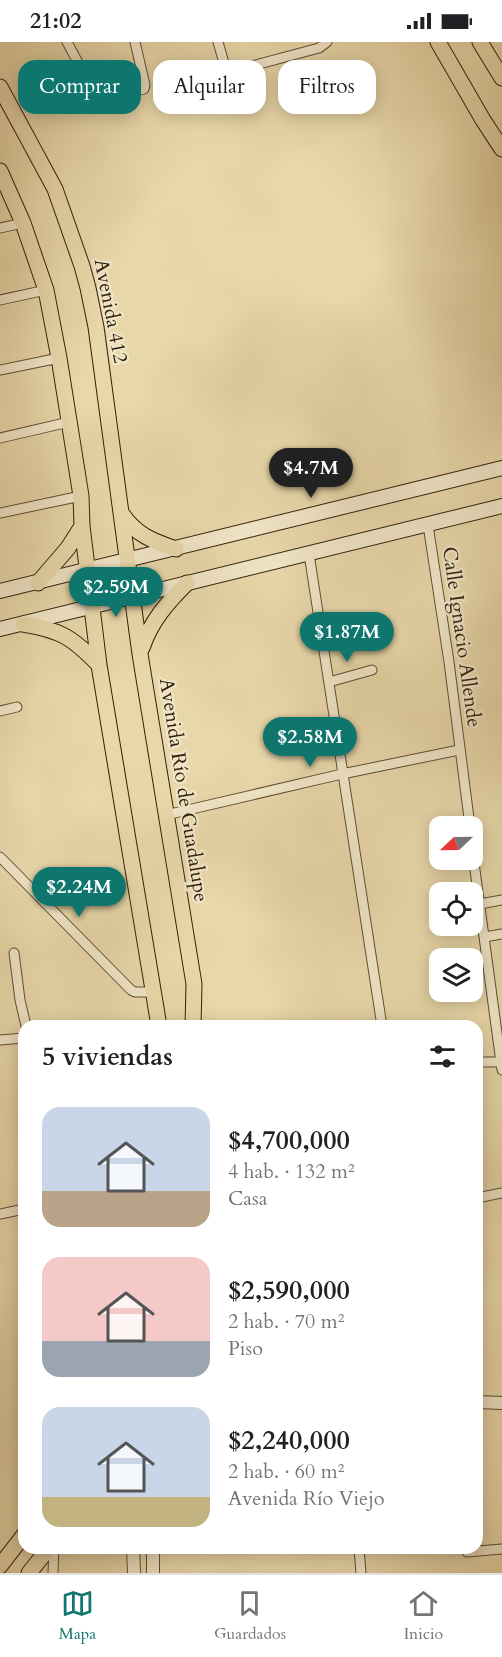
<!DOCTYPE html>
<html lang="es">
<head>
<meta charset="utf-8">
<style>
	body { margin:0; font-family:Cardo,serif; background:#f2f2f2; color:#202124; height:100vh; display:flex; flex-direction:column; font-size:22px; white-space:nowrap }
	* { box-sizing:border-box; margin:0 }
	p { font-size:20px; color:#757577 }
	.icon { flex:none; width:33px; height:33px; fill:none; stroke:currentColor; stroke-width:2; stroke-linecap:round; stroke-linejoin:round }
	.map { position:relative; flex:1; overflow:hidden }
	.drawer { position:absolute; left:18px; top:978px; width:465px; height:534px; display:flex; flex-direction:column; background:#fff; border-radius:18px; box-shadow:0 3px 15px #0003 }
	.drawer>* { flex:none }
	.hud { position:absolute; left:18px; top:18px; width:466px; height:54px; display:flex; gap:12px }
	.needle { width:39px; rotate:248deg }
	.fabs { position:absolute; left:429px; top:774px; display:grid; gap:12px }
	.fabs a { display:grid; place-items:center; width:54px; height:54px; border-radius:12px; background:#fff; box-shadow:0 3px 15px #0003; font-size:30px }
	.price { position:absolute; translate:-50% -51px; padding:0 14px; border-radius:21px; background:#0f766e; color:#fff; font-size:20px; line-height:39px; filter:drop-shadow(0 2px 3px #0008) }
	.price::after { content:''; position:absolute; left:50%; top:36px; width:18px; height:14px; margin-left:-9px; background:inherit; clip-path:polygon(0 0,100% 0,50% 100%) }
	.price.on { background:#222; color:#fff }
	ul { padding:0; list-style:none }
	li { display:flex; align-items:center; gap:18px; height:150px; padding:0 24px }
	li span { display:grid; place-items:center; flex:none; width:168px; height:120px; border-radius:18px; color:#555 }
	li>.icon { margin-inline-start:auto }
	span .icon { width:72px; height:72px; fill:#fffc; stroke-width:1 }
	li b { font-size:26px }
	h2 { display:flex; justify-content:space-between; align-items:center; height:72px; padding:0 24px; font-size:26px }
	.chip { padding:0 21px; border-radius:18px; background:#fff; box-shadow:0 3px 15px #0003; font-size:21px; line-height:54px }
	.chip.on { background:#0f766e; color:#fff }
	.status { display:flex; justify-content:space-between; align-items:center; height:42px; padding:0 30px; background:#fff; direction:ltr }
	.status svg { height:16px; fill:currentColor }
	.tabs { display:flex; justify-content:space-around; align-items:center; height:84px; border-top:2px solid #e0e0e0; background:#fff; font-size:16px; color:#757577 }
	.tabs a { display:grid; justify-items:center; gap:3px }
	.tabs .on { color:#0f766e }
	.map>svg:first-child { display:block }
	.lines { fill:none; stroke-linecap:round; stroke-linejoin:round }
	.minor-casing { stroke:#5e4e35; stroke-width:11 }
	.tertiary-casing { stroke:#5e4e35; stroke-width:14 }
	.secondary-casing { stroke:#30200e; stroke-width:16 }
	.primary-casing { stroke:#30200e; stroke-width:17 }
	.minor { stroke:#f0e5c7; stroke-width:9 }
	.tertiary { stroke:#f0e5c7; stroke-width:12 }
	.secondary { stroke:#f0e5c7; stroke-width:14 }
	.primary { stroke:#e8d7a9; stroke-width:15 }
	.labels { text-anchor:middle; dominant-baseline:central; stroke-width:4.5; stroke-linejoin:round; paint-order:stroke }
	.street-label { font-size:20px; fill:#30200e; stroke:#f0e5c7 }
</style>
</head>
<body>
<div class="status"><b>21:02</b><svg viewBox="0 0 49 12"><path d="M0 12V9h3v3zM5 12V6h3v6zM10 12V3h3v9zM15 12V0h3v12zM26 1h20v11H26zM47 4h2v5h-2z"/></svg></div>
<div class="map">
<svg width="502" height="1531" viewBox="0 0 502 1531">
	<rect width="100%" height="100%" fill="#e8d7a9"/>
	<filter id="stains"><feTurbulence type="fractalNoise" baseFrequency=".00333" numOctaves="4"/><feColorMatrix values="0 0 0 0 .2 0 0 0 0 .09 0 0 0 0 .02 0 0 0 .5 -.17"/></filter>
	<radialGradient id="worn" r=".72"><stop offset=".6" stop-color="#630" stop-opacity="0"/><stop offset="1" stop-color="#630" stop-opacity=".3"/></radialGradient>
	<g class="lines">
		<!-- minor casing -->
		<g class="minor-casing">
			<path id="minor" d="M 67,0 L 98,58 L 144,47 L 145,43 L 135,0
				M 218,0 L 226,28 L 233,29 L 319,6 L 327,0
				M 0,186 L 23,181
				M 0,258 L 46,248
				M 0,328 L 59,316
				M 0,396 L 69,380
				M 0,471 L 81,454
				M 428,483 L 449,620 L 470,784
				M 309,512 L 382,984
				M 329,640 L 372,628
				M 0,669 L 17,665
				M 166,773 L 342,732 L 459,708
				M 472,806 L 502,1028
				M 0,815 L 131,948 L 135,950 L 153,950
				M 480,862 L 502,858
				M 485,895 L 502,892
				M 14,911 L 20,958 L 26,984
				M 0,998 L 24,996
				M 477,1020 L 502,1020
				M 477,1156 L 502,1151
				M 0,1172 L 24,1167
				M 359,1506 L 361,1531
				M 467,1510 L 502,1507
				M 53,1531 L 54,1506"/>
		</g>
		<!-- tertiary casing -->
		<g class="tertiary-casing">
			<path id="tertiary" d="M 477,1360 L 502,1361
				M 133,1506 L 134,1531
				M 153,1531 L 153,1506"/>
		</g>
		<!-- secondary casing -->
		<g class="secondary-casing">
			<path id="secondary" d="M 0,549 L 502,426
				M 0,587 L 502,464"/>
		</g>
		<!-- primary casing -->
		<g class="primary-casing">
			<path id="primary" d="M 438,0 L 483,78 L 502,107
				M 480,0 L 502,36
				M 0,45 L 55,147 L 82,224 L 88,246 L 96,285 L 140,612 L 194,942 L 193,984
				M 0,129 L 23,181 L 46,248 L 59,316 L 81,454 L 82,484 L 99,623 L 159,984
				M 122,472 C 136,493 153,499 176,507
				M 38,541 L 68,506 L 82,484
				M 23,582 C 61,588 73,596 99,623
				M 142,606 C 151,579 167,561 187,541
				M 0,1524 L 24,1493
				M 29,1531 L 49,1506"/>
		</g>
		<!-- minor -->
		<use href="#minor" class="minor"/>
		<!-- tertiary -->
		<use href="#tertiary" class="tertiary"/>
		<!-- secondary -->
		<use href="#secondary" class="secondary"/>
		<!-- primary -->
		<use href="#primary" class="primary"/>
	</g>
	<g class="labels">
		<!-- street labels -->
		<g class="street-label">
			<text transform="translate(111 269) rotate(79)">Avenida 412</text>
			<text transform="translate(462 595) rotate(82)">Calle Ignacio Allende</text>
			<text transform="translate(184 748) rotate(81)">Avenida Río de Guadalupe</text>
		</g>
	</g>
	<rect width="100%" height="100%" filter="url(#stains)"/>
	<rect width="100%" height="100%" fill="url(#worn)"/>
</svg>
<div class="fabs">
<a><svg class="needle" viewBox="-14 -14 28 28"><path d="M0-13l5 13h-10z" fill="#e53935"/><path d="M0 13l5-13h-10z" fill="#757577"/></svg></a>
<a><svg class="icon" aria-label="locate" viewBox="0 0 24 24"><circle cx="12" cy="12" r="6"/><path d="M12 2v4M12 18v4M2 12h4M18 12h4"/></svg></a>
<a><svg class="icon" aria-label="layers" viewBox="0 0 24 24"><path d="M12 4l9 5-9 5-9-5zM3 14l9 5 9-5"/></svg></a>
</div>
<b class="price on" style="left:311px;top:457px">$4.7M</b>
<b class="price" style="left:116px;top:576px">$2.59M</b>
<b class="price" style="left:347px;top:621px">$1.87M</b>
<b class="price" style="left:310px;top:726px">$2.58M</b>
<b class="price" style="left:79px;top:876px">$2.24M</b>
<div class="hud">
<a class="chip on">Comprar</a>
<a class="chip">Alquilar</a>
<a class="chip">Filtros</a>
</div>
<section class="drawer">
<h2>5 viviendas<svg class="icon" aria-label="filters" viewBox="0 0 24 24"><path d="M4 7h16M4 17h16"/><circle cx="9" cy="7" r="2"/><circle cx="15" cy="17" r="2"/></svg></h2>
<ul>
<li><span style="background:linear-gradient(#c9d6e8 70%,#b9a48a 0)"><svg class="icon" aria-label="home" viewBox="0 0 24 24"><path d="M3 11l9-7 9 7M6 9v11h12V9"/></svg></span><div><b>$4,700,000</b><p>4 hab. · 132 m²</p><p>Casa</p></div></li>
<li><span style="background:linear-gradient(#f6c9c9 70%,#9aa5b1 0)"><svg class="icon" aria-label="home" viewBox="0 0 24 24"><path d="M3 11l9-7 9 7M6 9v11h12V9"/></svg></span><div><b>$2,590,000</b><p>2 hab. · 70 m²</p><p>Piso</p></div></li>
<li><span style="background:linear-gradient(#c9d6e8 75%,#c2b280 0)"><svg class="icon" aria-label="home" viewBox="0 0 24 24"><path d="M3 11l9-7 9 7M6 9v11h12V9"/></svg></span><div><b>$2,240,000</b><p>2 hab. · 60 m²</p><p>Avenida Río Viejo</p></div></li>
</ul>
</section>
</div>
<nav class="tabs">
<a class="on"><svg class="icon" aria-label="map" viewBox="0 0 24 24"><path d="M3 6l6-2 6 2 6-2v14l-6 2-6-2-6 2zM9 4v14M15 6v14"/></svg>Mapa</a>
<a><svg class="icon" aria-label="saved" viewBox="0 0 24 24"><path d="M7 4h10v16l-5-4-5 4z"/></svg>Guardados</a>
<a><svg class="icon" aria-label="home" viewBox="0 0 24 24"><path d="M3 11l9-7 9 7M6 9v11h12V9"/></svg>Inicio</a>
</nav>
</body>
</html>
